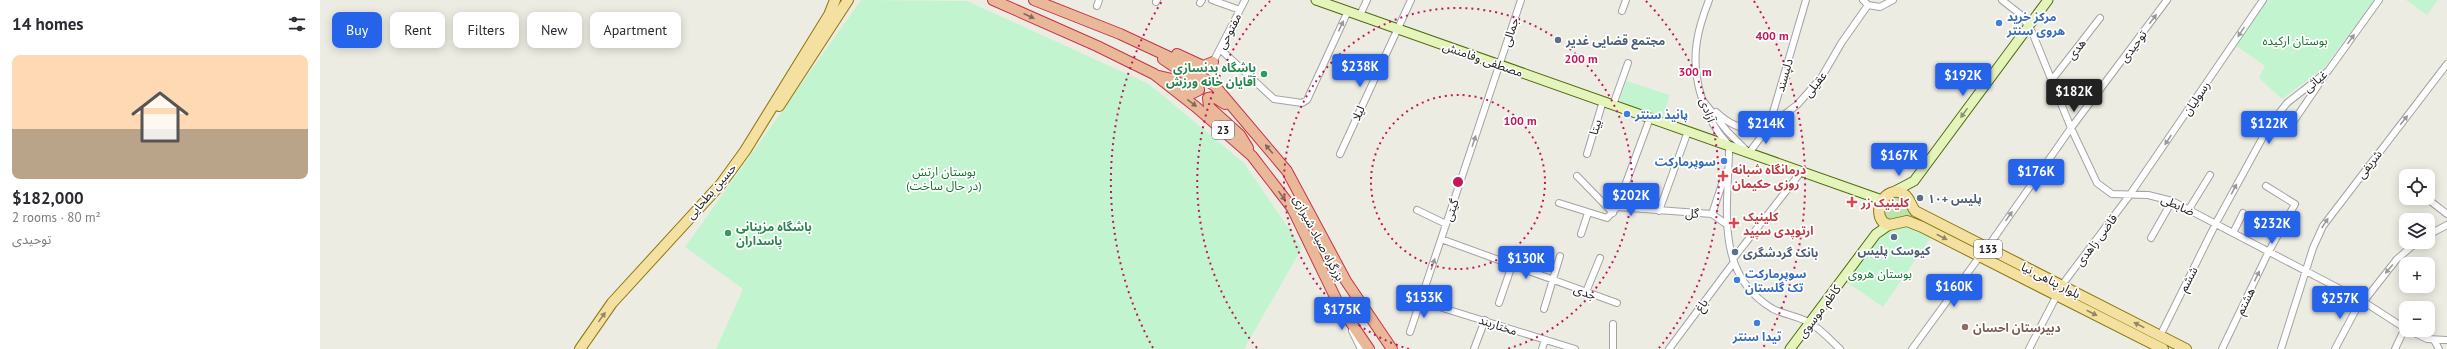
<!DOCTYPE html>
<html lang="en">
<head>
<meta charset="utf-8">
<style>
	body { margin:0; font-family:"PT Sans","Noto Sans Arabic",sans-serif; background:#f7f7f7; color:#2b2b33; height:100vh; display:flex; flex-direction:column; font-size:15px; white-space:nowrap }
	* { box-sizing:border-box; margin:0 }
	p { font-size:13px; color:#7c7c81 }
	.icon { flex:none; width:22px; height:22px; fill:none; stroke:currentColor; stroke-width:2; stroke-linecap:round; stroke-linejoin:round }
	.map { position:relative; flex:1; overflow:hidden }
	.sheet { display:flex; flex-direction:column; background:#fff; width:320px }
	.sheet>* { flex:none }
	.guide { position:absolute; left:12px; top:12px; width:380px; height:36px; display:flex; gap:8px }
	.tools { position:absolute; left:2079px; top:169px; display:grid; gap:8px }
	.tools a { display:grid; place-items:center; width:36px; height:36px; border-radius:8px; background:#fff; box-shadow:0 2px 10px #0003; font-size:20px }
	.price { position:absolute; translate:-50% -34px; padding:0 9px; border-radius:4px; background:#2563eb; color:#fff; font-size:13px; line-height:26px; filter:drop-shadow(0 1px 2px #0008) }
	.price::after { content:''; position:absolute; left:50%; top:24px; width:12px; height:9px; margin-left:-6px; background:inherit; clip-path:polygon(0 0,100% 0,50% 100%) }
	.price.current { background:#222; color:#fff }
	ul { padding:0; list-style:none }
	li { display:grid; align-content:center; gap:8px; height:212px; padding:0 12px }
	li+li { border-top:1px solid #e1e1e2 }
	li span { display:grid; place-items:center; height:124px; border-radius:8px; color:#555 }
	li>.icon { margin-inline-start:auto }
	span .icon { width:72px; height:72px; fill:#fffc; stroke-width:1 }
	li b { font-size:17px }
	h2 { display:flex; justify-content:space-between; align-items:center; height:48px; padding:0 12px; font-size:17px }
	.chip { padding:0 14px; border-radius:8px; background:#fff; box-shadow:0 2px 10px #0003; font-size:14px; line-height:36px }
	.chip.current { background:#2563eb; color:#fff }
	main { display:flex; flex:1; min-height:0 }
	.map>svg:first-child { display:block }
	.grass { fill:#bde3ad }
	.forest { fill:#a0c99b }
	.park { fill:#c3f4d0 }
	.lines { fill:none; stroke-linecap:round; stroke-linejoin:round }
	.minor-casing { stroke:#a3a3a3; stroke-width:8 }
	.secondary-casing { stroke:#4d690e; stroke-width:11 }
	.primary-casing { stroke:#89780c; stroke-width:12 }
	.trunk-casing { stroke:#c93248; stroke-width:12 }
	.minor { stroke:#fff; stroke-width:6 }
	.secondary { stroke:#e5f4ba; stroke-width:9 }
	.primary { stroke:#f4e0a1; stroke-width:10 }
	.trunk { stroke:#e9b899; stroke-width:10 }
	.oneway { fill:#826a5a }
	.oneway2 { fill:#999 }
	.oneway3 { fill:#8b9373 }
	.oneway4 { fill:#938865 }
	.ring { fill:none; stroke:#c2185b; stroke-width:2; stroke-dasharray:2 4 }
	.shop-dot { fill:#3f7fe0; stroke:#fff; stroke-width:1.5 }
	.service-dot { fill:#5c6f8a; stroke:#fff; stroke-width:1.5 }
	.leisure-dot { fill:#2e9e5b; stroke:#fff; stroke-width:1.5 }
	.health-dot { fill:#e0444e; stroke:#fff; stroke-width:1.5 }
	.education-dot { fill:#8d6e63; stroke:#fff; stroke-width:1.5 }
	.labels { text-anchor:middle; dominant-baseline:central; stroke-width:3.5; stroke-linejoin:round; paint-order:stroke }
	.shield { fill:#fff; stroke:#606060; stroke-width:1 }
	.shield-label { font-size:11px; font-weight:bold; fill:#1c1c1c }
	.shop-label { font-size:12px; font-weight:bold; fill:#366cbe; stroke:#fff; text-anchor:start }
	.street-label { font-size:12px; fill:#1c1c1c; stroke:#fff }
	.service-label { font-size:12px; font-weight:bold; fill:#4e5e75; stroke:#fff; text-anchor:start }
	.park-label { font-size:12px; fill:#14712e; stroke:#fff }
	.leisure-label { font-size:12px; font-weight:bold; fill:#27864d; stroke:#fff; text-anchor:end }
	.health-label { font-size:12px; font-weight:bold; fill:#be3a42; stroke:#fff; text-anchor:start }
	.education-label { font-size:12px; font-weight:bold; fill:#785e54; stroke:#fff; text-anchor:start }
	.centre { fill:#c2185b; stroke:#fff; stroke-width:2 }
	.ring-label { font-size:12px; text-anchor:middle; font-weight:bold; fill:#c2185b; stroke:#fff; stroke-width:3.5; stroke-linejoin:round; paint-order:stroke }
</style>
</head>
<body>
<main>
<section class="sheet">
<h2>14 homes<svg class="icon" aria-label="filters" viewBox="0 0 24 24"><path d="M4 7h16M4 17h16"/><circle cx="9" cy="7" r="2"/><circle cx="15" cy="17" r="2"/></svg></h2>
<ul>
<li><span style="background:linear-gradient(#ffd9b3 60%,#b9a48a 0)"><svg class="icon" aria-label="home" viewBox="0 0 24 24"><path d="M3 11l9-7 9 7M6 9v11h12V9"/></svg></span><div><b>$182,000</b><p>2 rooms · 80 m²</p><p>توحیدی</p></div></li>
</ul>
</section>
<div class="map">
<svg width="2127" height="349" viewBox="0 0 2127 349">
	<rect width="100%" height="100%" fill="#edece3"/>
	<!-- grass -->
	<path class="grass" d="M 1581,196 L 1589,212 L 1595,218 L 1567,219 L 1564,216 L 1564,208 L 1572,197 Z"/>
	<!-- forest -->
	<path class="forest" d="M 1622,230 L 1722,281 L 1722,282 L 1621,232 Z"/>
	<!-- park -->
	<path class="park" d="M 541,0 L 647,1 L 829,84 L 924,163 L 982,248 L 924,349 L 396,349 L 423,289 L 365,247 Z
		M 1947,0 L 2054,0 L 2004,68 L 1962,99 L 1939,78 L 1945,66 L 1915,45 Z
		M 2086,0 L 2118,0 L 2107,15 Z
		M 1306,81 L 1350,95 L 1343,117 L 1299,103 Z
		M 1588,225 L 1611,237 L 1563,307 L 1525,281 L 1563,234 Z"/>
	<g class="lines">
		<!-- minor casing -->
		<g class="minor-casing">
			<path id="minor" d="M 892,0 L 920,10
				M 1389,0 C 1384,13 1379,27 1377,41 C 1371,76 1384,119 1408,144
				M 1543,0 L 1548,5 L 1560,7 L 1573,0
				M 1682,0 L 1701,15 L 1712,32 L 1751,128 L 1777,183 L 1792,194 L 1828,195 L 1852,201 L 2041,300 L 2086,329
				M 836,2 L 837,0
				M 880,3 L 882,0
				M 777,6 L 779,0
				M 1302,11 L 1306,0
				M 1040,15 L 1047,0
				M 900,49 L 954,99 L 982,103 L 987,100 L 1028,11
				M 893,62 L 925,0
				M 1731,81 L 1780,18
				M 1384,102 L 1407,131 L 1429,153 L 1449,126 L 1477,105 L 1501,78 L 1522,42 L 1548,5
				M 1293,105 L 1308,63
				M 1396,112 C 1411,126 1429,134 1449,126
				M 1449,126 L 1486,0
				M 1967,131 L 2005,75
				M 1409,151 C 1408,208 1394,274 1453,309 C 1465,315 1479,316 1490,323 C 1501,329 1511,341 1520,349
				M 1020,154 L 1091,0
				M 1267,154 L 1283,101
				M 1257,176 L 1293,213
				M 2109,200 L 2127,214
				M 1239,203 L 1287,218 L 1297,207 L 1392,214
				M 1297,207 L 1330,118
				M 1869,209 L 1890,175
				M 1097,210 L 1126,224
				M 1339,211 L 1367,134
				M 1392,214 L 1406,172
				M 1392,214 L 1406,224
				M 1913,233 L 1923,213
				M 1261,234 L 1268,213
				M 2108,235 L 2127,225
				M 1831,238 L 1852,201
				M 1121,239 L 1297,303
				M 1667,248 L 1751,128 L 1847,0
				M 1413,259 L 1481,172
				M 1742,285 L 1809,196 L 1943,0
				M 1266,292 L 1280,258
				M 1100,301 L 1255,349
				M 2044,301 L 2077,259 L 2097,242
				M 1179,303 L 1192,265
				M 1224,309 L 1240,256
				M 2088,330 L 2107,339 L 2127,340
				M 1032,331 L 1041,349
				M 1090,332 L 1201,0
				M 1840,336 L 1896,223 L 1949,126 L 1967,103 L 2008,71 L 2059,0
				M 2114,340 L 2119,349
				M 1154,349 L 1165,320
				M 1222,349 L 1225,340
				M 1293,349 L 1293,324
				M 1349,349 L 1414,262
				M 1592,349 L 1660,256
				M 1709,349 L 1737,295
				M 1902,349 L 1948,253 L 1975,204 L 1946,186
				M 1961,349 L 1993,248 L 2003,226 L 2127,64
				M 2015,349 L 2041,300
				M 2075,349 L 2085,328"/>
		</g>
		<!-- secondary casing -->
		<g class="secondary-casing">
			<path id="secondary" d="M 996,0 L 1562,200
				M 1575,191 L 1594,181 L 1728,0
				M 1470,349 L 1556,234 L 1569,225"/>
		</g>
		<!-- primary casing -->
		<g class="primary-casing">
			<path id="primary" d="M 459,106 L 528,0
				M 260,349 L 292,303 L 401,184 L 425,151 L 509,15 L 515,0
				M 1843,349 L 1602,227 L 1587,221 L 1569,225 L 1563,222 C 1551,208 1569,183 1585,195 C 1590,199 1591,206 1595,211 L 1866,349"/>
		</g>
		<!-- trunk casing -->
		<g class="trunk-casing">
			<path id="trunk" d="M 673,0 L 777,46 L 834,74 L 876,107 L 932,156 L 972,208 L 1019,305 L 1049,349
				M 714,0 L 800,34 L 858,61 L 895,86 L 967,171 L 1026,281 L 1072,349
				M 857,54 L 883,66 L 893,62
				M 839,76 L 852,79 L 873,93 L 879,90 L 877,82 L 843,59
				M 905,104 L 894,97 L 888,98 L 889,107 L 920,135 L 928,148"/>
		</g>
		<!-- minor -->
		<use href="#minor" class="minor"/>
		<!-- secondary -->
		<use href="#secondary" class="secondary"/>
		<!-- primary -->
		<use href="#primary" class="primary"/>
		<!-- trunk -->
		<use href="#trunk" class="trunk"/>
	</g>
	<!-- one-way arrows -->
	<defs><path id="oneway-solid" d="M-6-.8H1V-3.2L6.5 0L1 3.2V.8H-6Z"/></defs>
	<g class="oneway">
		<use href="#oneway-solid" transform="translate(709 16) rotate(24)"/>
		<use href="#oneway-solid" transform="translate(872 103) rotate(37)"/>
		<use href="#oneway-solid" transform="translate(949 149) rotate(-130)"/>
		<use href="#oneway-solid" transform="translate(962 196) rotate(54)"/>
	</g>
	<g class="oneway2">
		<use href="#oneway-solid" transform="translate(1833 19) rotate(-53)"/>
		<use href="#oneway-solid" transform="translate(1021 26) rotate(-65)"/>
		<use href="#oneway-solid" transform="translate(1921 32) rotate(124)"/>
		<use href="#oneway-solid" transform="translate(2031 39) rotate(-54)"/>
		<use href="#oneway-solid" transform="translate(2084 120) rotate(-52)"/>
		<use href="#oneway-solid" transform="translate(1848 140) rotate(124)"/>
		<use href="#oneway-solid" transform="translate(1154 141) rotate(-71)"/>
		<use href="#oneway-solid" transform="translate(1914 189) rotate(-62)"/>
		<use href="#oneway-solid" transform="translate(1689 216) rotate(-55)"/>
		<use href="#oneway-solid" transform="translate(2005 223) rotate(-57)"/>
		<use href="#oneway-solid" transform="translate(1113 264) rotate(-71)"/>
		<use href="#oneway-solid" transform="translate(2069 269) rotate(130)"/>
		<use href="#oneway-solid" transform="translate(1937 276) rotate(-64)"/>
	</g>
	<use class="oneway3" href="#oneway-solid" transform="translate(1644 113) rotate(126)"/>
	<g class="oneway4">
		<use href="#oneway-solid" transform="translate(1622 237) rotate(27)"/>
		<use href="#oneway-solid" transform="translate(1772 313) rotate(27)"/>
		<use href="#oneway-solid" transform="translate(282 317) rotate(-54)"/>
		<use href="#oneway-solid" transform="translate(1819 325) rotate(-153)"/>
	</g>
	<!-- distance rings -->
	<g class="ring">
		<circle cx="1138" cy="182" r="87"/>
		<path d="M1089 349A174 174 0 1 1 1187 349"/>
		<path d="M937 348A261 261 0 0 1 950 1M1326 1A261 261 0 0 1 1339 348"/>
		<path d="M833 348A347 347 0 0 1 842 1M1434 1A347 347 0 0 1 1443 348"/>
	</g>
	<!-- markers -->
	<g class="shop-dot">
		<circle cx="1679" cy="23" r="4"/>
		<circle cx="1307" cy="114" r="4"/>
		<circle cx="1404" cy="161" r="4"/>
		<circle cx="1417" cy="280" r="4"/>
		<circle cx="1437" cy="323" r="4"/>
	</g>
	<g class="service-dot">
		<circle cx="1238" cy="40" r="4"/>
		<circle cx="1600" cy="198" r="4"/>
		<circle cx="1574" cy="237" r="4"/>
		<circle cx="1415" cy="252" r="4"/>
	</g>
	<g class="leisure-dot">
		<circle cx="944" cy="74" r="4"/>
		<circle cx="408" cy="233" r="4"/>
	</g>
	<g class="health-dot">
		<path d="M1401 170h4v4h4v4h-4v4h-4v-4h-4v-4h4z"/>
		<path d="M1530 196h4v4h4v4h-4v4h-4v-4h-4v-4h4z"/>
		<path d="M1412 217h4v4h4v4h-4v4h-4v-4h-4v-4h4z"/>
	</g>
	<circle class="education-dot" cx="1645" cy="327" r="4"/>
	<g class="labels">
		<!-- shield labels -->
		<g class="shield">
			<rect x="892" y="121" width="22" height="18" rx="3"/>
			<rect x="1654" y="240" width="28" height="18" rx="3"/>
		</g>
		<g class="shield-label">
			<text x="903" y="130">23</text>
			<text x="1668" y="249">133</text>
		</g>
		<!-- shop labels -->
		<g class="shop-label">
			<text x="1687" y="16">مرکز خرید<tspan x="1687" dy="14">هروی سنتر</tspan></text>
			<text x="1315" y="114">پانیذ سنتر</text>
			<text x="1396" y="161" text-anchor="end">سوپرمارکت</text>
			<text x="1425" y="273">سوپرمارکت<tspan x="1425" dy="14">تک گلستان</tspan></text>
			<text x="1437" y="336" text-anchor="middle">تیدا سنتر</text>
		</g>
		<!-- street labels -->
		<g class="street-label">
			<text transform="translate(909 31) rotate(-63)">مفتوحی</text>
			<text transform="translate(1190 32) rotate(-72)">جمالی</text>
			<text transform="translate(1813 46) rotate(-53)">توحیدی</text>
			<text transform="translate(1756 49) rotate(-52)">هدی</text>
			<text transform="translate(1163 59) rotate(19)">مصطفی وفامنش</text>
			<text transform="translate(1464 75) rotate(-74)">دلپسند</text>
			<text transform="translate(1995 81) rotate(-40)">غیاثی</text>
			<text transform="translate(1495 84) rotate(-52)">عقیلی</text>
			<text transform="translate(1876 98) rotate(-56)">رسولیان</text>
			<text transform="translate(1388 110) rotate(70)">آزادی</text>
			<text transform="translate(1038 113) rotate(-66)">لیلا</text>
			<text transform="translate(1275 127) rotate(-73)">بیتا</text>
			<text transform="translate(2049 164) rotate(-52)">شریفی</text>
			<text transform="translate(391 191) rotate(-49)">حسین بطحایی</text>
			<text transform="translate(1858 205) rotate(24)">ضابطی</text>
			<text transform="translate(1131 210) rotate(-71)">گیتی</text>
			<text transform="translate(1372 213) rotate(3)">گل</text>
			<text transform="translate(999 238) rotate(62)">بزرگراه صیاد شیرازی</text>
			<text transform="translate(1776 240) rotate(-53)">قاضی زاهدی</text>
			<text transform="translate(1868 279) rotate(-63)">ششم</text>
			<text transform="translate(1731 280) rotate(27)">بلوار پناهی نیا</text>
			<text transform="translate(1265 292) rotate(20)">جدی</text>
			<text transform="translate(1925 301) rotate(-64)">هشتم</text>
			<text transform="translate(1381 305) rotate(-54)">باغ</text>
			<text transform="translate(1499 311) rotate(-53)">کاظم موسوی</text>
			<text transform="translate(1178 325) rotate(18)">مختاربند</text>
		</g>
		<!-- service labels -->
		<g class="service-label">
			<text x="1246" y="40">مجتمع قضایی غدیر</text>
			<text x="1608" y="198">پلیس +۱۰</text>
			<text x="1574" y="250" text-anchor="middle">کیوسک پلیس</text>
			<text x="1423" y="252">بانک گردشگری</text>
		</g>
		<!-- park labels -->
		<g class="park-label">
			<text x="1975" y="40">بوستان ارکیده</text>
			<text x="624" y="171">بوستان ارتش<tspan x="624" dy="14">(در حال ساخت)</tspan></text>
			<text x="1560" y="273">بوستان هروی</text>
		</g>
		<!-- leisure labels -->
		<g class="leisure-label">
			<text x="936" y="67">باشگاه بدنسازی<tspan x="936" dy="14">آقایان خانه ورزش</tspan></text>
			<text x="416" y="226" text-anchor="start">باشگاه مزینانی<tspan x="416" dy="14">پاسداران</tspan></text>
		</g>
		<!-- health labels -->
		<g class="health-label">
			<text x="1412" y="169">درمانگاه شبانه<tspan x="1412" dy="14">روزی حکیمان</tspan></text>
			<text x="1541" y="202">کلینیک زر</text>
			<text x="1423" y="216">کلینیک<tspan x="1423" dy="14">ارتوپدی سپید</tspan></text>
		</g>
		<!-- education labels -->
		<g class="education-label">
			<text x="1653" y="327">دبیرستان احسان</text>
		</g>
	</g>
	<circle cx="1138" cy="182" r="6" class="centre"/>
	<g class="ring-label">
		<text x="1452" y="40">400 m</text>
		<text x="1261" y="63">200 m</text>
		<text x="1375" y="76">300 m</text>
		<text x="1200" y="125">100 m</text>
	</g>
</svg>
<div class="tools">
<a><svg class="icon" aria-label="locate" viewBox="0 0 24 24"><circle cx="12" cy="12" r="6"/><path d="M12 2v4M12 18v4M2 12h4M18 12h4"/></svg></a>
<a><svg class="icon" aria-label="layers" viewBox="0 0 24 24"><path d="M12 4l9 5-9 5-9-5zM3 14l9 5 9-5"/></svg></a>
<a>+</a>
<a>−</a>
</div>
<b class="price" style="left:1040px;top:88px">$238K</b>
<b class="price" style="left:1643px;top:97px">$192K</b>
<b class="price current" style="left:1754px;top:113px">$182K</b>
<b class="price" style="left:1446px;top:145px">$214K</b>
<b class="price" style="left:1949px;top:145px">$122K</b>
<b class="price" style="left:1579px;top:177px">$167K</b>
<b class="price" style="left:1716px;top:193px">$176K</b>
<b class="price" style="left:1311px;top:217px">$202K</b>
<b class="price" style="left:1952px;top:245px">$232K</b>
<b class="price" style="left:1206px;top:280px">$130K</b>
<b class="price" style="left:1634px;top:308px">$160K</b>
<b class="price" style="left:1104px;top:319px">$153K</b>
<b class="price" style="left:2020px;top:320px">$257K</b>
<b class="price" style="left:1022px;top:331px">$175K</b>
<div class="guide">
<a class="chip current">Buy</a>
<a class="chip">Rent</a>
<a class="chip">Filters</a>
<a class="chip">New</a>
<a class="chip">Apartment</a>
</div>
</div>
</main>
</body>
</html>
